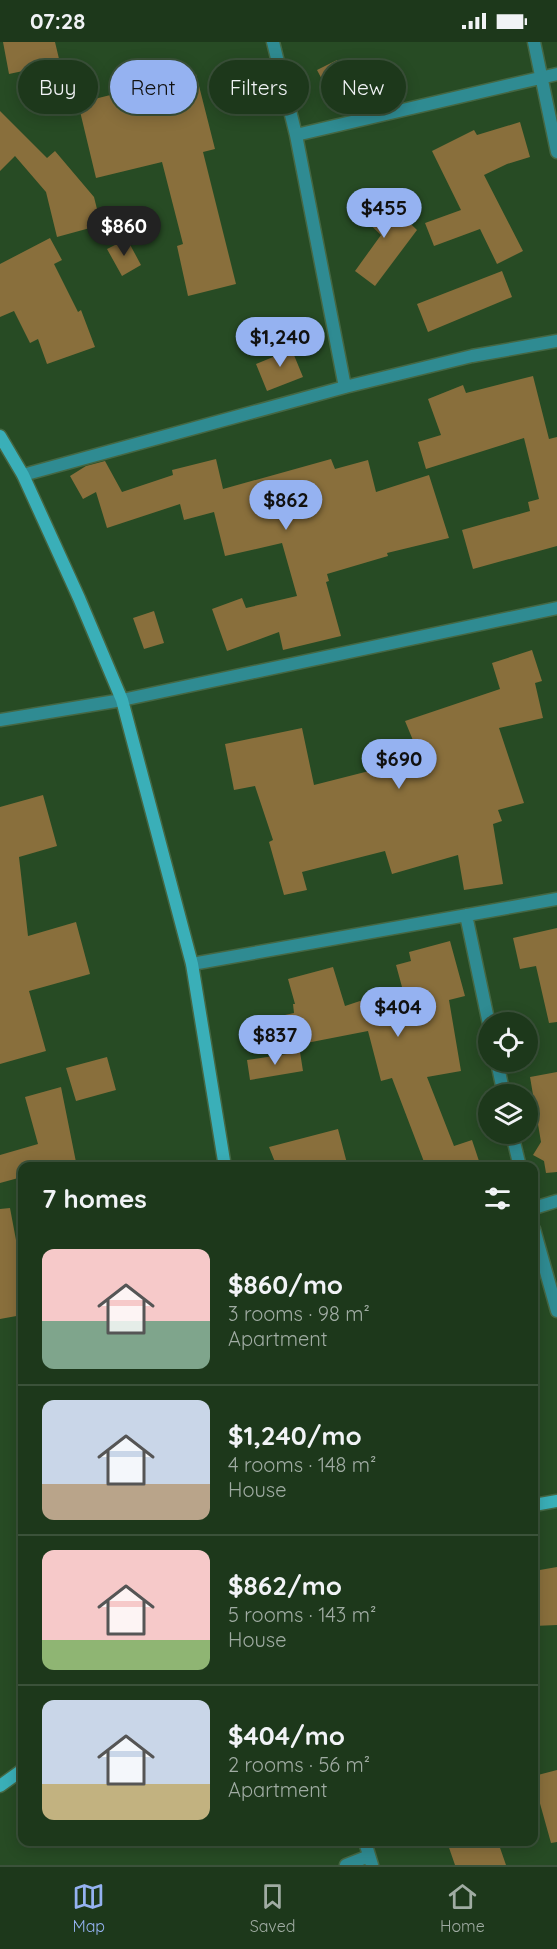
<!DOCTYPE html>
<html lang="en">
<head>
<meta charset="utf-8">
<style>
	body { margin:0; font-family:Quicksand,sans-serif; background:#2a4328; color:#f1f3f6; height:100vh; display:flex; flex-direction:column; font-size:22px; white-space:nowrap }
	* { box-sizing:border-box; margin:0 }
	p { font-size:20px; color:#a0aca3 }
	.icon { flex:none; width:33px; height:33px; fill:none; stroke:currentColor; stroke-width:2; stroke-linecap:round; stroke-linejoin:round }
	.map { position:relative; flex:1; overflow:hidden }
	.sheet { position:absolute; left:18px; top:1120px; width:520px; height:684px; display:flex; flex-direction:column; background:#1d381b; border-radius:12px; box-shadow:0 3px 15px #0003,0 0 0 2px #3b523a }
	.sheet>* { flex:none }
	.hud { position:absolute; left:18px; top:18px; width:522px; height:54px; display:flex; gap:12px }
	.fabs { position:absolute; left:478px; top:970px; display:grid; gap:12px }
	.fabs a { display:grid; place-items:center; width:60px; height:60px; border-radius:50%; background:#1d381b; box-shadow:0 3px 15px #0003,0 0 0 2px #3b523a; font-size:30px }
	.price { position:absolute; translate:-50% -51px; padding:0 14px; border-radius:21px; background:#95b2f1; color:#111; font-size:20px; line-height:39px; filter:drop-shadow(0 2px 3px #0008) }
	.price::after { content:''; position:absolute; left:50%; top:36px; width:18px; height:14px; margin-left:-9px; background:inherit; clip-path:polygon(0 0,100% 0,50% 100%) }
	.price.current { background:#222; color:#fff }
	ul { padding:0; list-style:none }
	li { display:flex; align-items:center; gap:18px; height:150px; padding:0 24px }
	li+li { border-top:2px solid #3b523a }
	li span { display:grid; place-items:center; flex:none; width:168px; height:120px; border-radius:12px; color:#555 }
	li>.icon { margin-inline-start:auto }
	span .icon { width:72px; height:72px; fill:#fffc; stroke-width:1 }
	li b { font-size:26px }
	h2 { display:flex; justify-content:space-between; align-items:center; height:72px; padding:0 24px; font-size:26px }
	.tag { padding:0 21px; border-radius:27px; background:#1d381b; box-shadow:0 3px 15px #0003,0 0 0 2px #3b523a; font-size:21px; line-height:54px }
	.tag.current { background:#95b2f1; color:#111 }
	.status { display:flex; justify-content:space-between; align-items:center; height:42px; padding:0 30px; background:#1d381b; direction:ltr }
	.status svg { height:16px; fill:currentColor }
	.menu { display:flex; justify-content:space-around; align-items:center; height:84px; border-top:2px solid #3b523a; background:#1d381b; font-size:16px; color:#a0aca3 }
	.menu a { display:grid; justify-items:center; gap:3px }
	.menu .current { color:#95b2f1 }
	.map>svg:first-child { display:block }
	.building { fill:#896f3c }
	.lines { fill:none; stroke-linecap:round; stroke-linejoin:round }
	.street-casing { stroke:#456743; stroke-width:15 }
	.secondary-casing { stroke:#456743; stroke-width:15 }
	.street { stroke:#2f8b92; stroke-width:12 }
	.secondary { stroke:#3aafb8; stroke-width:12 }
</style>
</head>
<body>
<div class="status"><b>07:28</b><svg viewBox="0 0 49 12"><path d="M0 12V9h3v3zM5 12V6h3v6zM10 12V3h3v9zM15 12V0h3v12zM26 1h20v11H26zM47 4h2v5h-2z"/></svg></div>
<div class="map">
<svg width="557" height="1823" viewBox="0 0 557 1823">
	<rect width="100%" height="100%" fill="#274b24"/>
	<!-- building -->
	<path class="building" d="M 3,0 L 55,0 L 60,21 L 9,32 Z
		M 337,18 L 346,37 L 327,47 L 317,28 Z
		M 196,32 L 215,107 L 203,110 L 236,242 L 188,254 L 177,204 L 183,202 L 162,120 L 96,136 L 78,61 Z
		M 0,69 L 47,116 L 55,109 L 94,155 L 101,183 L 57,195 L 46,150 L 15,114 L 0,129 Z
		M 520,80 L 530,115 L 507,122 L 484,133 L 523,209 L 497,222 L 480,187 L 434,204 L 425,181 L 461,168 L 432,109 L 474,88 L 477,93 Z
		M 380,152 L 417,188 L 375,244 L 355,229 L 381,193 L 360,173 Z
		M 50,196 L 62,218 L 54,222 L 78,270 L 81,268 L 95,305 L 47,322 L 38,297 L 30,301 L 14,269 L 0,275 L 0,222 Z
		M 127,197 L 141,223 L 122,234 L 107,207 Z
		M 502,229 L 512,255 L 428,290 L 417,262 Z
		M 289,301 L 303,335 L 267,349 L 256,322 L 273,315 L 271,309 Z
		M 533,334 L 549,397 L 557,395 L 557,504 L 473,527 L 462,488 L 530,469 L 528,460 L 539,457 L 524,396 L 426,427 L 418,400 L 441,393 L 428,357 L 463,343 L 466,351 Z
		M 216,417 L 223,447 L 331,417 L 335,427 L 368,418 L 376,450 L 429,433 L 449,496 L 387,511 L 388,514 L 327,532 L 329,539 L 326,540 L 341,594 L 283,608 L 279,590 L 227,609 L 212,567 L 242,556 L 246,566 L 297,554 L 282,501 L 225,514 L 214,470 L 184,478 L 180,462 L 107,486 L 96,450 L 83,457 L 70,434 L 86,424 L 105,419 L 122,450 L 173,433 L 172,428 Z
		M 154,569 L 164,601 L 144,607 L 133,576 Z
		M 532,608 L 542,639 L 535,641 L 543,676 L 499,686 L 524,761 L 498,768 L 502,779 L 493,782 L 503,842 L 464,848 L 458,813 L 392,832 L 385,809 L 302,830 L 307,848 L 284,853 L 269,800 L 273,798 L 255,744 L 234,748 L 225,702 L 302,686 L 314,743 L 373,728 L 372,724 L 417,708 L 405,679 L 500,647 L 492,621 Z
		M 43,753 L 57,804 L 19,815 L 28,894 L 76,880 L 90,932 L 29,949 L 46,1009 L 0,1022 L 0,765 Z
		M 557,886 L 557,980 L 549,981 L 536,924 L 520,927 L 513,896 Z
		M 450,899 L 465,954 L 449,958 L 461,1029 L 427,1035 L 454,1104 L 472,1098 L 481,1125 L 426,1125 L 392,1036 L 381,1039 L 368,989 L 291,1004 L 285,973 L 294,971 L 293,962 L 295,962 L 288,937 L 333,925 L 345,964 L 402,945 L 396,923 L 411,919 L 409,910 Z
		M 300,1010 L 303,1029 L 250,1038 L 247,1018 Z
		M 107,1015 L 116,1048 L 76,1059 L 66,1026 Z
		M 557,1030 L 557,1130 L 546,1131 L 544,1119 L 533,1113 L 541,1100 L 530,1035 Z
		M 61,1045 L 77,1125 L 22,1125 L 22,1135 L 0,1141 L 0,1113 L 38,1102 L 25,1055 Z
		M 338,1087 L 348,1125 L 277,1125 L 269,1105 Z
		M 10,1166 L 22,1230 L 22,1273 L 0,1277 L 0,1167 Z
		M 557,1525 L 557,1583 L 534,1584 L 534,1529 Z
		M 557,1728 L 557,1800 L 551,1801 L 534,1740 L 534,1734 Z
		M 447,1800 L 498,1800 L 506,1823 L 455,1823 Z"/>
	<g class="lines">
		<!-- street casing -->
		<g class="street-casing">
			<path id="street" d="M 273,0 L 296,93 L 345,345
				M 534,0 L 557,110
				M 296,93 L 557,32
				M 23,433 L 345,345 L 472,314 L 557,299
				M 0,678 L 122,658 L 557,566
				M 466,873 L 489,982
				M 192,922 L 557,857
				M 497,1020 L 504,1053
				M 512,1092 L 520,1125
				M 534,1166 L 557,1159
				M 534,1187 L 557,1269
				M 365,1800 L 372,1823
				M 346,1823 L 369,1814"/>
		</g>
		<!-- secondary casing -->
		<g class="secondary-casing">
			<path id="secondary" d="M 0,394 L 23,433 L 79,556 L 122,658 L 192,922 L 225,1125
				M 534,1463 L 557,1459
				M 0,1744 L 22,1728"/>
		</g>
		<!-- street -->
		<use href="#street" class="street"/>
		<!-- secondary -->
		<use href="#secondary" class="secondary"/>
	</g>
</svg>
<div class="fabs">
<a><svg class="icon" aria-label="locate" viewBox="0 0 24 24"><circle cx="12" cy="12" r="6"/><path d="M12 2v4M12 18v4M2 12h4M18 12h4"/></svg></a>
<a><svg class="icon" aria-label="layers" viewBox="0 0 24 24"><path d="M12 4l9 5-9 5-9-5zM3 14l9 5 9-5"/></svg></a>
</div>
<b class="price" style="left:384px;top:197px">$455</b>
<b class="price current" style="left:124px;top:215px">$860</b>
<b class="price" style="left:280px;top:326px">$1,240</b>
<b class="price" style="left:286px;top:489px">$862</b>
<b class="price" style="left:399px;top:748px">$690</b>
<b class="price" style="left:398px;top:996px">$404</b>
<b class="price" style="left:275px;top:1024px">$837</b>
<div class="hud">
<a class="tag">Buy</a>
<a class="tag current">Rent</a>
<a class="tag">Filters</a>
<a class="tag">New</a>
</div>
<section class="sheet">
<h2>7 homes<svg class="icon" aria-label="filters" viewBox="0 0 24 24"><path d="M4 7h16M4 17h16"/><circle cx="9" cy="7" r="2"/><circle cx="15" cy="17" r="2"/></svg></h2>
<ul>
<li><span style="background:linear-gradient(#f6c9c9 60%,#7fa58c 0)"><svg class="icon" aria-label="home" viewBox="0 0 24 24"><path d="M3 11l9-7 9 7M6 9v11h12V9"/></svg></span><div><b>$860/mo</b><p>3 rooms · 98 m²</p><p>Apartment</p></div></li>
<li><span style="background:linear-gradient(#c9d6e8 70%,#b9a48a 0)"><svg class="icon" aria-label="home" viewBox="0 0 24 24"><path d="M3 11l9-7 9 7M6 9v11h12V9"/></svg></span><div><b>$1,240/mo</b><p>4 rooms · 148 m²</p><p>House</p></div></li>
<li><span style="background:linear-gradient(#f6c9c9 75%,#8fb573 0)"><svg class="icon" aria-label="home" viewBox="0 0 24 24"><path d="M3 11l9-7 9 7M6 9v11h12V9"/></svg></span><div><b>$862/mo</b><p>5 rooms · 143 m²</p><p>House</p></div></li>
<li><span style="background:linear-gradient(#c9d6e8 70%,#c2b280 0)"><svg class="icon" aria-label="home" viewBox="0 0 24 24"><path d="M3 11l9-7 9 7M6 9v11h12V9"/></svg></span><div><b>$404/mo</b><p>2 rooms · 56 m²</p><p>Apartment</p></div></li>
</ul>
</section>
</div>
<nav class="menu">
<a class="current"><svg class="icon" aria-label="map" viewBox="0 0 24 24"><path d="M3 6l6-2 6 2 6-2v14l-6 2-6-2-6 2zM9 4v14M15 6v14"/></svg>Map</a>
<a><svg class="icon" aria-label="saved" viewBox="0 0 24 24"><path d="M7 4h10v16l-5-4-5 4z"/></svg>Saved</a>
<a><svg class="icon" aria-label="home" viewBox="0 0 24 24"><path d="M3 11l9-7 9 7M6 9v11h12V9"/></svg>Home</a>
</nav>
</body>
</html>
